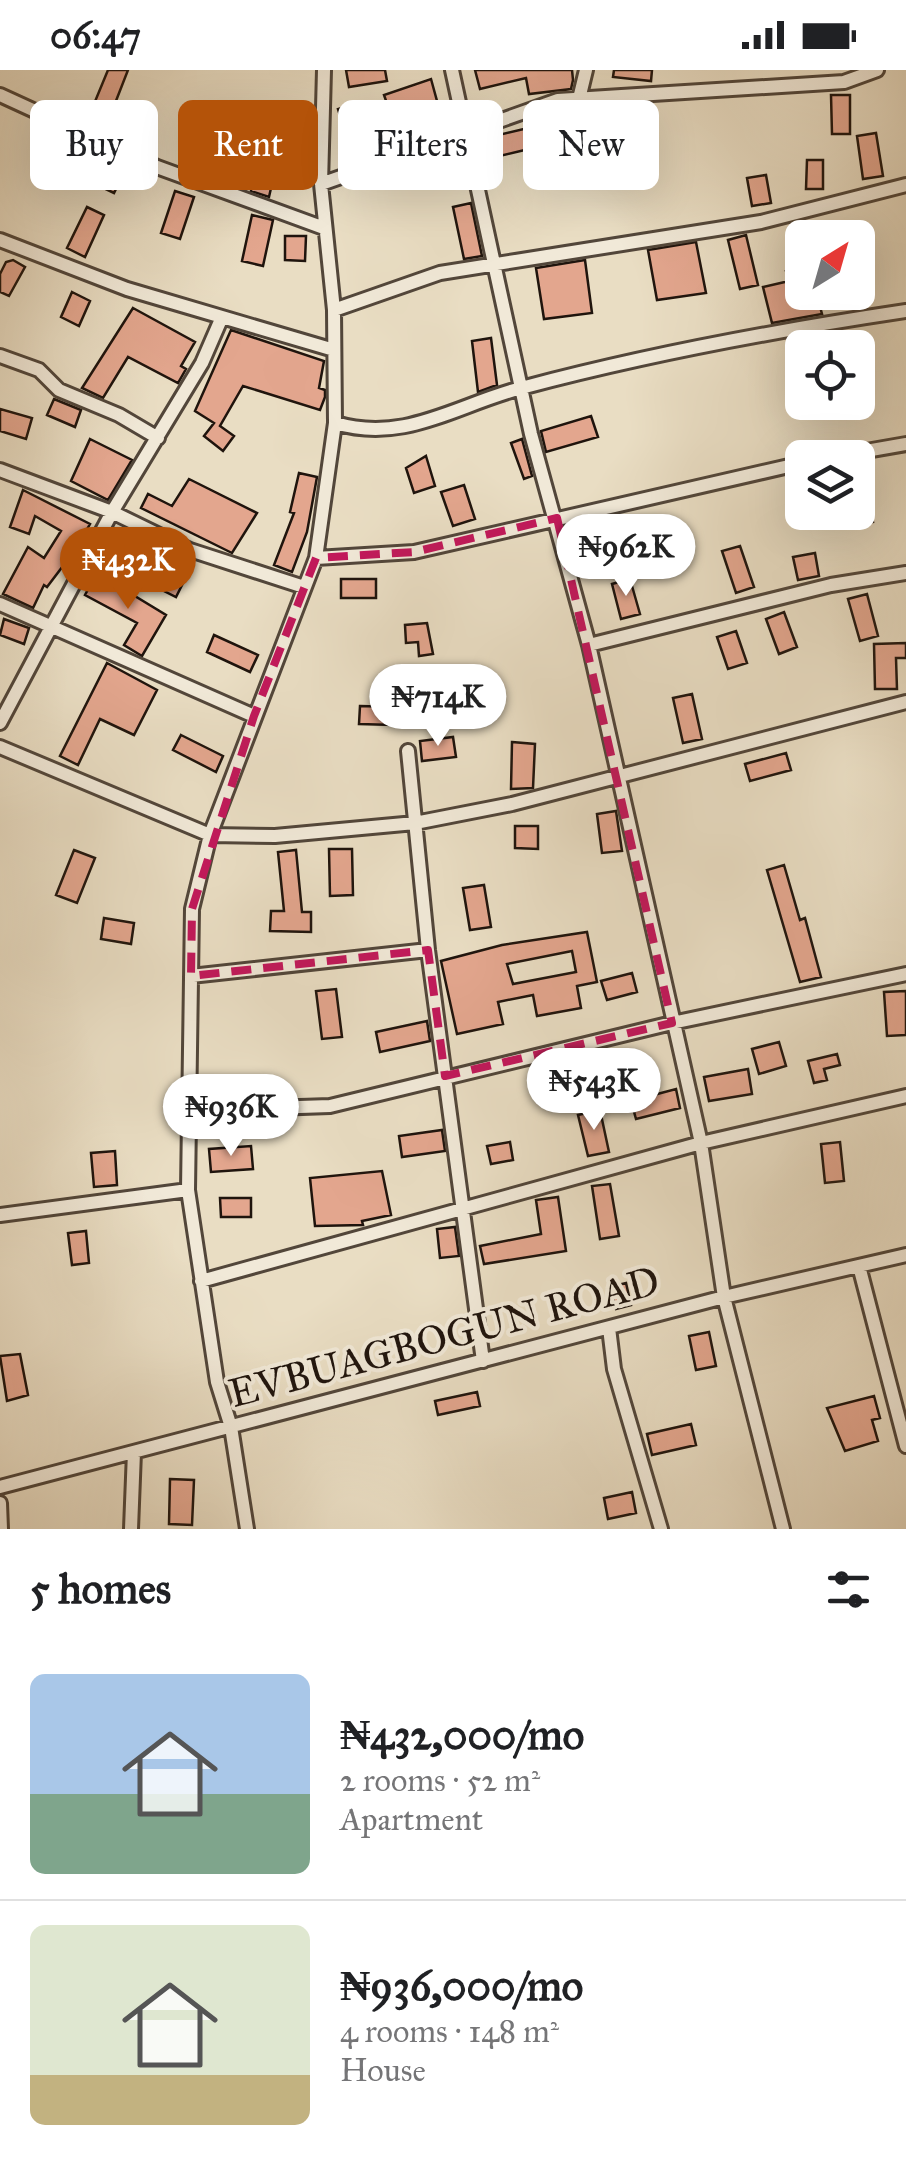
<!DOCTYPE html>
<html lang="en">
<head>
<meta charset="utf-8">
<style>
	body { margin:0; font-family:"IM FELL Great Primer",serif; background:#f2f2f2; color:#202124; height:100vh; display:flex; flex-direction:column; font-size:38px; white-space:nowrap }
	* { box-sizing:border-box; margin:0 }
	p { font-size:32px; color:#757577 }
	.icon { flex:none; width:55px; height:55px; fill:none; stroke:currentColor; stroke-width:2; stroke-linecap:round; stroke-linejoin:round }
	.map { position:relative; height:1459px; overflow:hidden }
	.side { display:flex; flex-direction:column; background:#fff; flex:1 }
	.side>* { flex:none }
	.top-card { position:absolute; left:30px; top:30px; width:848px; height:90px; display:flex; gap:20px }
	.needle { width:65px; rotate:37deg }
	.buttons { position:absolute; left:785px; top:150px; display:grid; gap:20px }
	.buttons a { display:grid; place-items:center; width:90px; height:90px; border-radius:15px; background:#fff; box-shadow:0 10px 40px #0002; font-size:50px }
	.price { position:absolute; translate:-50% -85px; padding:0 22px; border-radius:35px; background:#fff; color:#222; font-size:32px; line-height:65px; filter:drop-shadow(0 2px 5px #0008) }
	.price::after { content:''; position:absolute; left:50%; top:60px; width:30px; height:22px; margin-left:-15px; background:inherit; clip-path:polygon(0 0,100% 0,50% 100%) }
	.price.active { background:#b45309; color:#fff }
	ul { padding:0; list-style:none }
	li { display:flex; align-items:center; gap:30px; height:250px; padding:0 30px }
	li+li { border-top:2px solid #e0e0e0 }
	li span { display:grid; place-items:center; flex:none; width:280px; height:200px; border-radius:15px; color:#555 }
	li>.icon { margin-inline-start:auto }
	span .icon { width:120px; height:120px; fill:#fffc; stroke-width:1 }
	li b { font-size:42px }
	h2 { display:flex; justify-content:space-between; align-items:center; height:120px; padding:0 30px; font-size:42px }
	.pill { padding:0 35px; border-radius:15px; background:#fff; box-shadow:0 10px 40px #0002; font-size:35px; line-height:90px }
	.pill.active { background:#b45309; color:#fff }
	.status { display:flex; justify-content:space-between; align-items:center; height:70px; padding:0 50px; background:#fff; direction:ltr }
	.status svg { height:28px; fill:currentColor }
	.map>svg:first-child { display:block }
	.building { fill:#e3a68e; stroke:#1f140d; stroke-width:2.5; fill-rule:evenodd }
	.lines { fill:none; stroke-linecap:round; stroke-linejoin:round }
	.street-casing { stroke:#52463a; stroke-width:18 }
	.street { stroke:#f1e9d8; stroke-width:12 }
	.marked { fill:none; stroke:#c2185b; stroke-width:8; stroke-dasharray:20 12; stroke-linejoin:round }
	.labels { text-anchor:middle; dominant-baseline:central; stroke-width:8; stroke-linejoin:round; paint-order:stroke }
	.street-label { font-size:40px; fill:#1f140d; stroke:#f1e9d8 }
</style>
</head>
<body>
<div class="status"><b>06:47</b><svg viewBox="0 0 49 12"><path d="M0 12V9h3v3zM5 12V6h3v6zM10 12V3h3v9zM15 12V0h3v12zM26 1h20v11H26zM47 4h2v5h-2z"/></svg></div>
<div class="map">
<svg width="906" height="1459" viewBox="0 0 906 1459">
	<rect width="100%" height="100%" fill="#e9ddc3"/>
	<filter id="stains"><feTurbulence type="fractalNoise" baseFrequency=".002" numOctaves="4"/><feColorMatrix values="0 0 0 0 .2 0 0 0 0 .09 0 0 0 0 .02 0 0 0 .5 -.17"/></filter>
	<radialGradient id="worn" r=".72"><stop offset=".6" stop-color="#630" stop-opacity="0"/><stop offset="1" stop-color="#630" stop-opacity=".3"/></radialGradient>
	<!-- building -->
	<path class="building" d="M 108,0 L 128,0 L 107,54 L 89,46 Z
		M 346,0 L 385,0 L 387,11 L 349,17 Z
		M 475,0 L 572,0 L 573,10 L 571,19 L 529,24 L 526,8 L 480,19 Z
		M 614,0 L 652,0 L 651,11 L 613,7 Z
		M 431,9 L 437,31 L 391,45 L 384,25 Z
		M 831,25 L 850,25 L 850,64 L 832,64 Z
		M 361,32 L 367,49 L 343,56 L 338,39 Z
		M 609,42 L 621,89 L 601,94 L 589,48 Z
		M 528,58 L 533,78 L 487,89 L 482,69 Z
		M 876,63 L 883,106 L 863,109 L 857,66 Z
		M 255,83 L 300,85 L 300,106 L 274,105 L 269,127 L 251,121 Z
		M 110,90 L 126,98 L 114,123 L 97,115 Z
		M 807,90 L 823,90 L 823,119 L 806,119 Z
		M 766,105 L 771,133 L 752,136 L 747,108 Z
		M 175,121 L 194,127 L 180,169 L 161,163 Z
		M 471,133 L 482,186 L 464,189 L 453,137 Z
		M 87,137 L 104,145 L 85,187 L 67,178 Z
		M 252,145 L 273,150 L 263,196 L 242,191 Z
		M 746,165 L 758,215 L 740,219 L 728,170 Z
		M 285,166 L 306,166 L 305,191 L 285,190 Z
		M 696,172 L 706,223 L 657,230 L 648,180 Z
		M 13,190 L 25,197 L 9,226 L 0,222 L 0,204 L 6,192 Z
		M 585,190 L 592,243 L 544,249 L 536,198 Z
		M 802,196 L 802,222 L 816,222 L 822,244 L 772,253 L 763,217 L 789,211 L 786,201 Z
		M 72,222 L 90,231 L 79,256 L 61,247 Z
		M 133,238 L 195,272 L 181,296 L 186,299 L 178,313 L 128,287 L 103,328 L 82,318 Z
		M 231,260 L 324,291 L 319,318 L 325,320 L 325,327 L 320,340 L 243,316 L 220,356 L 234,366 L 223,381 L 204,366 L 214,353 L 195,341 Z
		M 491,268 L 497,315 L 478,322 L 472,271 Z
		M 54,329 L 81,340 L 75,357 L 47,345 Z
		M 0,339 L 32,348 L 26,369 L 0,361 Z
		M 591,346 L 598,367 L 546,382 L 541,361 Z
		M 90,369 L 132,390 L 108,430 L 71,411 Z
		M 522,369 L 532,406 L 524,409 L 511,373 Z
		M 426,386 L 435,416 L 414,423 L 406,398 Z
		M 864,392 L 873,452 L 844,456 L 842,445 L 858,442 L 858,393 Z
		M 299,403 L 317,407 L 307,462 L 292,502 L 274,495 L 294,443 L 290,442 Z
		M 189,409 L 257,443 L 232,483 L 141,438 L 148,424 L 172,436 Z
		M 464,415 L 475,449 L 453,456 L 441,422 Z
		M 23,420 L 90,454 L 74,482 L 78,484 L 70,500 L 63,496 L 47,517 L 44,515 L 33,538 L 3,524 L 28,477 L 44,488 L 61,461 L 35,446 L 29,464 L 10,457 Z
		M 740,476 L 754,517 L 736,523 L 722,481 Z
		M 815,483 L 819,506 L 798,510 L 793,487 Z
		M 172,490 L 190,499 L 176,527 L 158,518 Z
		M 97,503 L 166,545 L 142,586 L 124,575 L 137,553 L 85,525 Z
		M 341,509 L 376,509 L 376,528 L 341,528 Z
		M 630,509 L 640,544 L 621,549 L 612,514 Z
		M 867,524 L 878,566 L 860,571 L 848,529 Z
		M 784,542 L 797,577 L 779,584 L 766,549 Z
		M 4,549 L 29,558 L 24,574 L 0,565 Z
		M 427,553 L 433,584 L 419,586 L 418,572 L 406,573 L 405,555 Z
		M 736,561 L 747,593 L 728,599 L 717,567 Z
		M 214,565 L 258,585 L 250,602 L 207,582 Z
		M 906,573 L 906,588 L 896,588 L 897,619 L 875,619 L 874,574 Z
		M 107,593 L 157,620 L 134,665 L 100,649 L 78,695 L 60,686 Z
		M 692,624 L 702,669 L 683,673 L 673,628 Z
		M 360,636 L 394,637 L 394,655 L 359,654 Z
		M 181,665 L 223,686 L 216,702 L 173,680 Z
		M 453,667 L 456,687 L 422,691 L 420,671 Z
		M 512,672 L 535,674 L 533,718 L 511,719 Z
		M 786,683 L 791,700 L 750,711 L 745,694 Z
		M 616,741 L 622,781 L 602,783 L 597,744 Z
		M 515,756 L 538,756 L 538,779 L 515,778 Z
		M 329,779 L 352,779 L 353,825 L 330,826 Z
		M 74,780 L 95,788 L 77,833 L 56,825 Z
		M 296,780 L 302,842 L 311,842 L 311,862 L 270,861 L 271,841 L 284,841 L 278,782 Z
		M 784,795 L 800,850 L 805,848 L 821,907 L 800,912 L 767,800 Z
		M 484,815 L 491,857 L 470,860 L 463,818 Z
		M 104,848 L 134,853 L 131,874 L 101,869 Z
		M 587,862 L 597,912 L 577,916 L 581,938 L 537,946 L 533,925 L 498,932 L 503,954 L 457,964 L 441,891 L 502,875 ZM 572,881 L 576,902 L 513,914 L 507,894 Z
		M 632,903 L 637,922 L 607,930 L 601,911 Z
		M 336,919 L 342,967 L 322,969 L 316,921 Z
		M 906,921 L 906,965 L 887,966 L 884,922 Z
		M 427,951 L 430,971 L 380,982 L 376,962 Z
		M 779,972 L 786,996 L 759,1004 L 752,979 Z
		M 837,984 L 840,995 L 824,999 L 827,1010 L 814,1013 L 808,991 Z
		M 748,999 L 752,1024 L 709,1031 L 704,1007 Z
		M 676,1019 L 680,1038 L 636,1049 L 631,1031 Z
		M 600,1040 L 609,1082 L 588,1086 L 578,1045 Z
		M 442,1060 L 445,1081 L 402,1087 L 399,1066 Z
		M 510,1072 L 513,1090 L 491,1094 L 487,1076 Z
		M 840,1072 L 844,1111 L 825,1113 L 821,1074 Z
		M 251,1076 L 253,1099 L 211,1102 L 209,1079 Z
		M 115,1081 L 117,1115 L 94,1117 L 91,1083 Z
		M 382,1101 L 391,1145 L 362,1151 L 363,1155 L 315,1156 L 310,1108 Z
		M 610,1114 L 619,1166 L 600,1169 L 592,1116 Z
		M 558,1127 L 566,1181 L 484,1194 L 480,1176 L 541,1164 L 536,1130 Z
		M 220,1128 L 251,1128 L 251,1147 L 221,1147 Z
		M 455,1157 L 459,1186 L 440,1188 L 437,1159 Z
		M 86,1161 L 89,1193 L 72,1195 L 68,1163 Z
		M 626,1213 L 631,1235 L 616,1239 L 610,1217 Z
		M 709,1262 L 716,1296 L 696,1300 L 689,1266 Z
		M 20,1284 L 28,1325 L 7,1331 L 0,1286 Z
		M 477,1322 L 480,1336 L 438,1345 L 435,1331 Z
		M 874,1326 L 880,1348 L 872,1350 L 878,1371 L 845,1381 L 827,1338 Z
		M 691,1354 L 696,1375 L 652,1385 L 647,1364 Z
		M 170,1409 L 194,1410 L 192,1455 L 169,1454 Z
		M 632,1422 L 636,1443 L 608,1449 L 604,1428 Z"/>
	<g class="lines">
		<!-- street casing -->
		<g class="street-casing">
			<path id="street" d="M 452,0 L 531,364 L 589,575 L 701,1073 L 724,1227 L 783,1459
				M 0,25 L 157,97 L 324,158
				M 579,29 L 586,0
				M 321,114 L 558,30 L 844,12 L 877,0
				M 0,170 L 127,219 L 334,280
				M 334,240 L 440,203 L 761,152 L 906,115
				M 0,286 L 39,300 L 59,320 L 119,345 L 158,368
				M 335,353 C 406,374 457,334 525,317 C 649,284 779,260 906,241
				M 826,388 L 906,374
				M 0,400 L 112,442 L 190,480 L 304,517
				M 316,488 L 414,482 L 802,393
				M 0,534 L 254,646
				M 589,575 L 831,515 L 906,503
				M 0,653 L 112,442 L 202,293 L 222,247
				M 0,677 L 210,765 L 275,766 L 415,753 L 512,734 L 906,632
				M 408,681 L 428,880 L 483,1291
				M 191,906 L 428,880
				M 185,1041 L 330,1036 L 672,953 L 906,904
				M 0,1145 L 188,1120
				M 859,1196 L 906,1376
				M 201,1211 L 701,1073 L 906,1026
				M 609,1258 L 614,1299 L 661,1459
				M 0,1417 L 724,1227 L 906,1185
				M 0,1433 L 1,1459
				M 131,1459 L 134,1382
				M 247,1459 L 231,1357 L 217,1312 L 188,1120 L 192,839 L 210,765 L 316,488 L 335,353 L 334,240 L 321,114 L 324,0"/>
		</g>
		<!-- street -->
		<use href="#street" class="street"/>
	</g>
	<!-- marked area -->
	<path class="marked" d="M 557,448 L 672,953 L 445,1006 L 428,880 L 191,906 L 192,839 L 254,646 L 316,488 L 414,482 Z"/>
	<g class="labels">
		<!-- street labels -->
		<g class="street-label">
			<text transform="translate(444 1267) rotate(-15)">EVBUAGBOGUN ROAD</text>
		</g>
	</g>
	<rect width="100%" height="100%" filter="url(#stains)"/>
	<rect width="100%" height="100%" fill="url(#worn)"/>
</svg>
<div class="buttons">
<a><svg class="needle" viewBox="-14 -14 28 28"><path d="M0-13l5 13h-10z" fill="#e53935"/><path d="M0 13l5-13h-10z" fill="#757577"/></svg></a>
<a><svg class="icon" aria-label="locate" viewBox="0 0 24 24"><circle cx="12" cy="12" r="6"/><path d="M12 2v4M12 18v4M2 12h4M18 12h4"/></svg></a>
<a><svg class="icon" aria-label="layers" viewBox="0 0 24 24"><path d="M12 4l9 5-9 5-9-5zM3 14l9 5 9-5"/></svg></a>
</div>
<b class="price" style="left:626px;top:529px">₦962K</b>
<b class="price active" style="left:128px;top:542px">₦432K</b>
<b class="price" style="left:438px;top:679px">₦714K</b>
<b class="price" style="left:594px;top:1063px">₦543K</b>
<b class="price" style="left:231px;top:1089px">₦936K</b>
<div class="top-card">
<a class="pill">Buy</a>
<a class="pill active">Rent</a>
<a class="pill">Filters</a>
<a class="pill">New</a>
</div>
</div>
<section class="side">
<h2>5 homes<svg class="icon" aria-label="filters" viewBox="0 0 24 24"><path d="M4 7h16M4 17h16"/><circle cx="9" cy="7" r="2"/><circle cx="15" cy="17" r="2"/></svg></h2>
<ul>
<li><span style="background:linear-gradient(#a9c7e8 60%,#7fa58c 0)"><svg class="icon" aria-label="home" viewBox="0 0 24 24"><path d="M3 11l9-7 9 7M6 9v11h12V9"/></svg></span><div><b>₦432,000/mo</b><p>2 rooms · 52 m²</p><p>Apartment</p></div></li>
<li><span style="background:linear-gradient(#dfe7d0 75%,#c2b280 0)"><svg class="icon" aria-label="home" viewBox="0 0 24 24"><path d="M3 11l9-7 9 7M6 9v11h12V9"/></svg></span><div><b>₦936,000/mo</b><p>4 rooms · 148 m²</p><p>House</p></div></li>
</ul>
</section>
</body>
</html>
